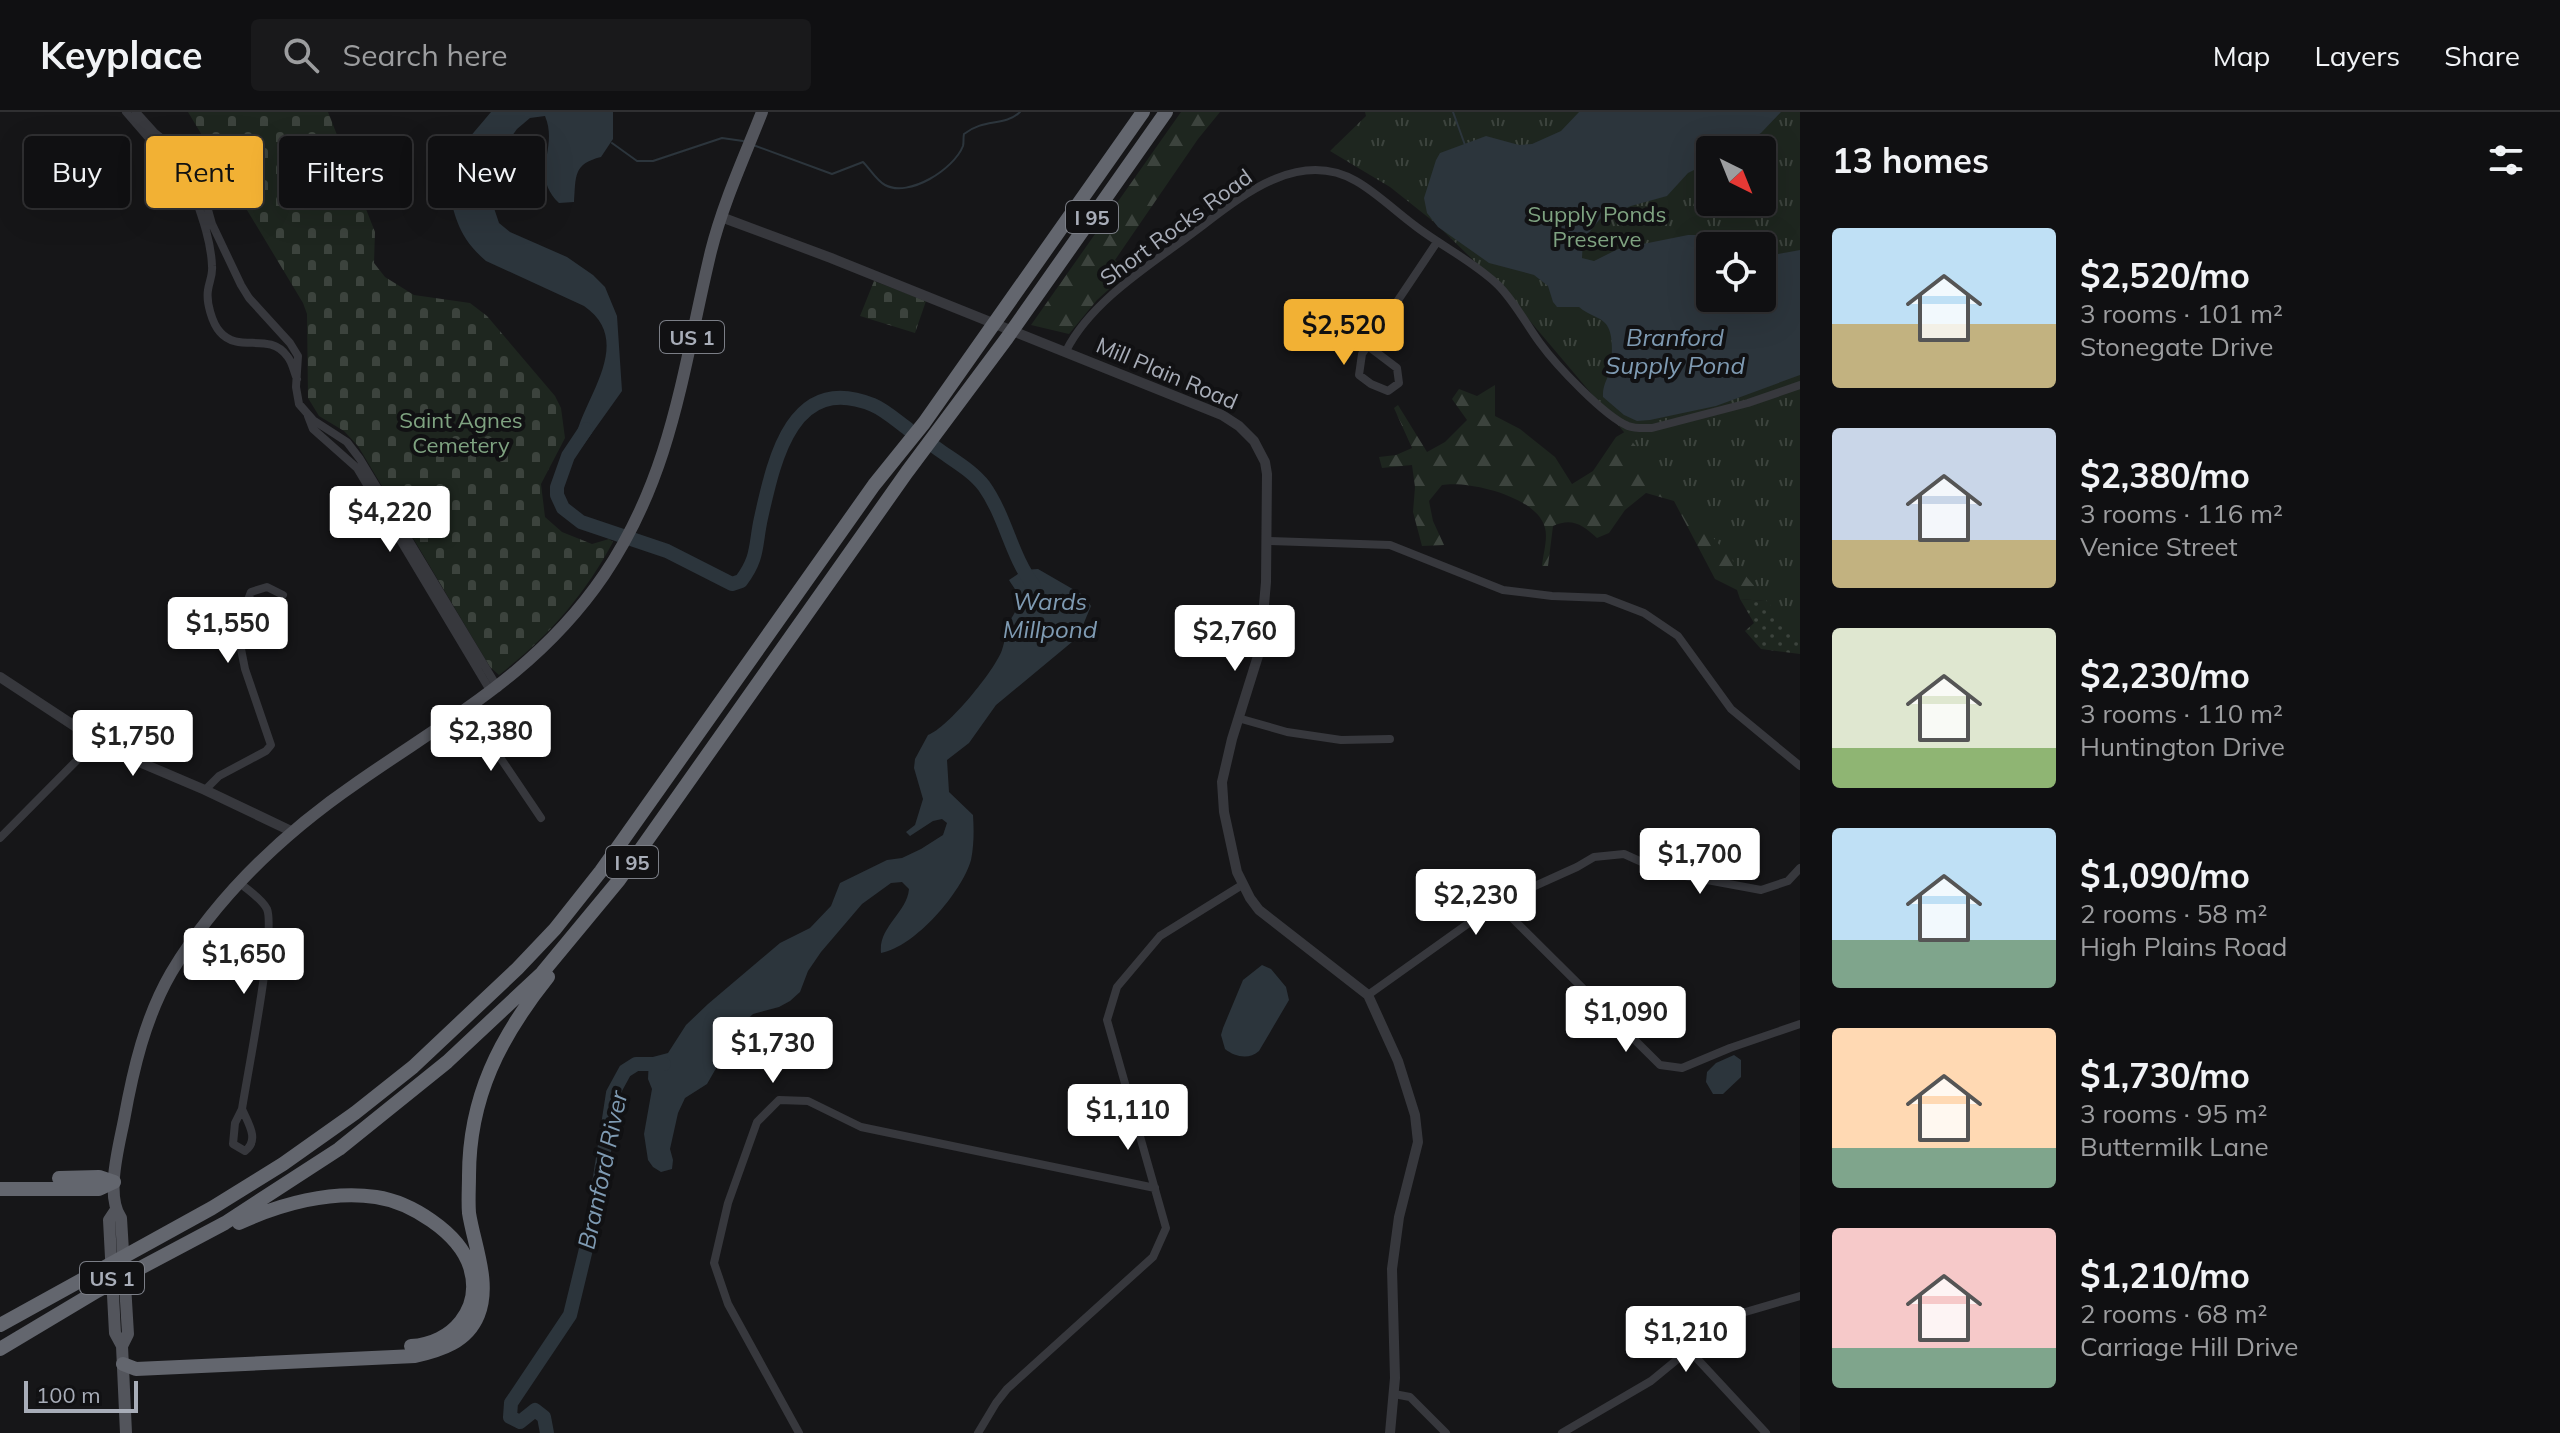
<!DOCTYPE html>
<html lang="en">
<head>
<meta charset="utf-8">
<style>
	body { margin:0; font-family:Mulish,sans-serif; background:#19191b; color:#f1f3f6; height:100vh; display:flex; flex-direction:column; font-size:30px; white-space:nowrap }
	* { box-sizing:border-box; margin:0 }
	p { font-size:26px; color:#9c9d9f }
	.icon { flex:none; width:44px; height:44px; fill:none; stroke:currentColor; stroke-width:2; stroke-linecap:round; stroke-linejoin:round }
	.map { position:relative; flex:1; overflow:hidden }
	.side { display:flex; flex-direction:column; background:#101012; width:760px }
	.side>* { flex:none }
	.top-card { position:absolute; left:24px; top:24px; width:760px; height:72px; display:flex; gap:16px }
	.needle { width:52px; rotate:137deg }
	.buttons { position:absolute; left:1696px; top:24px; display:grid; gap:16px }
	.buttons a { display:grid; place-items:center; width:80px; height:80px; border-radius:8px; background:#101012; box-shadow:0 8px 32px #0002,0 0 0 2px #303032; font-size:40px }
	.scale { position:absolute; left:24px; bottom:20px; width:114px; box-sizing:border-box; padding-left:8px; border:4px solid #a8adb8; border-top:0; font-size:22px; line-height:28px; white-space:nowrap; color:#a8adb8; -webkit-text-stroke:6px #111113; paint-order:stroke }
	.price { position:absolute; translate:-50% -68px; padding:0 18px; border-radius:8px; background:#fff; color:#222; font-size:26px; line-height:52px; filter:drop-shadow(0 2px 4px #0008) }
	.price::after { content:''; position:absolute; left:50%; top:48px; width:24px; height:18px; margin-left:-12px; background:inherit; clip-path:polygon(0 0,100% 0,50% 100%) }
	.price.selected { background:#f2b134; color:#111 }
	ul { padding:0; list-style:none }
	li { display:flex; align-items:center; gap:24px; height:200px; padding:0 32px }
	li span { display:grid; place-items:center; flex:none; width:224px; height:160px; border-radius:8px; color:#555 }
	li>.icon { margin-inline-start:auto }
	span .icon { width:96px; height:96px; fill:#fffc; stroke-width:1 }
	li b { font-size:34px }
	h2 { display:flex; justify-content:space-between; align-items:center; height:96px; padding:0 32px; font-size:34px }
	.tag { padding:0 28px; border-radius:8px; background:#101012; box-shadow:0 8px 32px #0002,0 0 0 2px #303032; font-size:28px; line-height:72px }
	.tag.selected { background:#f2b134; color:#111 }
	header { display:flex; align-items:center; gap:48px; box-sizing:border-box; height:112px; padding:0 40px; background:#101012; border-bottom:2px solid #303032 }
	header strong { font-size:38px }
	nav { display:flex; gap:44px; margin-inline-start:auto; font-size:28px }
	.search { width:560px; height:72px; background:#19191b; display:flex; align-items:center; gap:20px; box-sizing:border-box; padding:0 28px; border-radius:8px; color:#9c9d9f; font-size:30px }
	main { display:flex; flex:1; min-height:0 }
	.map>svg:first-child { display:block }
	.grass { fill:url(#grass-dots) }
	.forest { fill:url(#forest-firs) }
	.cemetery { fill:url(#cemetery-stones) }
	.park { fill:url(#park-tufts); fill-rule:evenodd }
	.water { fill:#2c353c }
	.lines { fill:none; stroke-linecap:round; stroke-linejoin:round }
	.stream { stroke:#2c353c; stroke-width:2 }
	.river { stroke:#2c353c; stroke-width:14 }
	.minor { stroke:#37383d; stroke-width:8 }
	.tertiary { stroke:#37383d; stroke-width:10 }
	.primary { stroke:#53555c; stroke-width:12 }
	.motorway { stroke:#63666e; stroke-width:14 }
	.labels { text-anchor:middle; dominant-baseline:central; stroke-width:8; stroke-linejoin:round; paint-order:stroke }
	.shield { fill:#111113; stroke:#7b7e86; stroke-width:2 }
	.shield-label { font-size:20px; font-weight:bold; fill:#a8adb8 }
	.park-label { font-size:22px; fill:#7fa381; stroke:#111113 }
	.street-label { font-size:22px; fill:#a8adb8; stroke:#111113 }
	.water-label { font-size:24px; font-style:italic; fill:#7f9bb3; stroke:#111113 }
</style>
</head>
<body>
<header>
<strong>Keyplace</strong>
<div class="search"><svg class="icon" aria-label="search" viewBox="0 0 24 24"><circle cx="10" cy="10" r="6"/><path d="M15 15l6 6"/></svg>Search here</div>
<nav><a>Map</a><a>Layers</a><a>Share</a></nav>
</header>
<main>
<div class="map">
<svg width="1800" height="1321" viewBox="0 0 1800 1321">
	<defs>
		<pattern id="grass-dots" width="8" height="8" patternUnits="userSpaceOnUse" patternTransform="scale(2)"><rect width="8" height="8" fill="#1e261f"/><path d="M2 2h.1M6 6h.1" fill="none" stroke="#3c433d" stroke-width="1.8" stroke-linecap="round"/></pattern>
		<pattern id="forest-firs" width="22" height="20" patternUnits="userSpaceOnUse" patternTransform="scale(2)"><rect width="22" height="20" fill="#1e261f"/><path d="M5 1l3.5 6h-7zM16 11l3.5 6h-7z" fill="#3c433d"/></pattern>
		<pattern id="cemetery-stones" width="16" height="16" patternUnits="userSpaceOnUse" patternTransform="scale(2)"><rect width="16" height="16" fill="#1e261f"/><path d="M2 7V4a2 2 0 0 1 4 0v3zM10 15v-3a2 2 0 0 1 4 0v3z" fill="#3c433d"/></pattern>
		<pattern id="park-tufts" width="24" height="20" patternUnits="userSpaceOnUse" patternTransform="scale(2)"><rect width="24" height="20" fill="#1e261f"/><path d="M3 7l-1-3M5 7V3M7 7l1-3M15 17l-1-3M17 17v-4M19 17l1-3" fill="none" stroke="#3c433d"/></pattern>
	</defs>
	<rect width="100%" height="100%" fill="#161618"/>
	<!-- grass -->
	<path class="grass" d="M 1740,487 L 1800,492 L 1800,542 L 1761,537 L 1745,519 L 1754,511 Z"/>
	<!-- forest -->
	<path class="forest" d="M 1181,0 L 1220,0 L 1198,27 L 1115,148 L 1128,160 L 1097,188 L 1069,222 L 1031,213 Z
		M 1495,273 L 1495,304 L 1520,317 L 1555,345 L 1572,372 L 1593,359 L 1616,325 L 1628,318 L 1800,492 L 1740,487 L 1737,478 L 1715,467 L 1674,389 L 1646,381 L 1625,398 L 1609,421 L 1597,426 C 1583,413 1572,405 1553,414 L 1548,454 L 1542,454 C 1543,442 1548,427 1545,416 C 1538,385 1469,368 1442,373 L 1429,389 L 1433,409 L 1444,433 L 1422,434 L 1413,400 L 1415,375 L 1412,353 L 1382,356 L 1379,345 L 1396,343 L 1412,336 L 1394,296 L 1398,293 L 1427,340 L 1445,330 L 1467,308 L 1452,287 L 1459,277 L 1477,284 Z"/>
	<!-- cemetery -->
	<path class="cemetery" d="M 188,0 L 328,0 L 375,120 L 374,151 L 385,165 L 414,183 L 470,191 L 487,204 L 555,284 L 561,296 L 565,326 L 541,372 L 545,405 L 562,420 L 592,432 L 609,427 L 613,430 C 584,484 548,525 499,563 L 490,555 L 358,334 L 344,319 L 319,304 L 308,286 L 307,202 L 303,191 Z
		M 874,169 L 926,189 L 915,221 L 860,204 Z"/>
	<!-- park -->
	<path class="park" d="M 1365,0 L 1800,0 L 1800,528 L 1502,176 L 1434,110 L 1390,75 L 1330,39 L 1366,4 ZM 1710,38 L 1762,38 L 1762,90 L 1710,90 ZM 1710,134 L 1762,134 L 1762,186 L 1710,186 Z"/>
	<!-- water -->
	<path class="water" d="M 491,0 L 613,0 L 613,27 L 601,45 C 573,52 576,64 574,90 L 559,91 C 529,62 559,37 545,4 L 530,6 L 517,17 L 489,56 L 486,72 L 499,111 L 510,120 L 567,145 L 593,163 L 605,175 L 617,204 L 622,279 L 577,342 C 576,337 575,329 576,324 C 585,284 635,229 584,194 L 486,149 C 457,124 455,104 446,68 L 469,26 Z
		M 1579,0 L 1781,0 L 1761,21 L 1733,38 L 1710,38 L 1710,50 L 1688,61 L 1667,84 L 1631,94 L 1600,107 L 1583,128 L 1582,146 L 1594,149 L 1618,137 L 1688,123 L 1711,123 L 1751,134 L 1710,134 L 1710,186 L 1762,186 L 1762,137 L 1778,142 L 1800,138 L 1800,263 L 1716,294 L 1650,308 L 1637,309 L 1624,303 L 1603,285 C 1602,273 1609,265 1611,254 C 1612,242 1614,220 1605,211 C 1600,205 1588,203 1579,195 L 1557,195 L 1553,190 L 1548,174 L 1534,163 L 1489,151 L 1438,115 L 1427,101 L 1424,86 L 1436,48 L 1440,41 L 1486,24 L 1519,33 L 1532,32 L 1561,19 Z
		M 1038,457 L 1083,483 L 1091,494 L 1078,525 L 996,593 L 969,631 L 947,648 L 949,680 L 973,703 C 974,718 974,733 971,748 C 962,780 915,835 881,841 C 878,815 907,801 909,777 L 902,770 L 891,771 L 862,792 L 821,840 L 808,859 L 800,880 L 790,889 L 779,895 L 753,902 L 741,913 L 707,972 L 685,986 L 678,1001 L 670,1037 L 673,1048 L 672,1057 L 661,1060 L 653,1055 L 648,1048 L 644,1022 L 652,977 L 648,967 L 649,946 L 668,941 L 686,913 L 708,892 L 780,831 L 810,816 L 831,794 L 840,771 L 887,748 L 902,746 L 921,737 L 943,723 L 947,711 L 942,707 L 933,709 L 910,724 L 906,720 L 915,713 L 923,687 L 914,656 L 915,647 L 928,623 C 948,616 995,558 1002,538 C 1005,530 1005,521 1008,513 C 1012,503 1020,497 1018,484 C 1017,479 1012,473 1009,468 L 1024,458 Z
		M 1262,853 L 1271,857 L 1286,875 L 1289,888 L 1259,939 C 1249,948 1235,945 1225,937 L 1221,923 L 1223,916 L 1243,868 Z
		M 1734,943 L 1741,948 L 1741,965 L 1723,982 L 1713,982 L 1706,970 L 1707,960 L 1716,951 Z"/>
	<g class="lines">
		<!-- stream -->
		<path class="stream" d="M 1453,0 L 1465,33
			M 612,31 L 637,49 L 653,49 L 722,26 L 743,29
			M 753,33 L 832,62 L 863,50 C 870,57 877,69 885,73 C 909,86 954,57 963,34 C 964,30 963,26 964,22 C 984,6 1004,15 1020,0"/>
		<!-- river -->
		<path class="river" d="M 586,317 L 568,344 L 557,375 L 557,383 L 563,396 L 581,410 L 667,439 L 732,472 L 741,469 C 759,445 755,433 761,406 C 774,348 792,260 873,293 C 885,298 897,309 908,317
			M 935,335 C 951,347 972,358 984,374 C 1006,405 1011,444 1034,474
			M 547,1321 L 544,1305 L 535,1298 L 520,1310 L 510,1305 L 511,1291 L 570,1203 L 594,1104 L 613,981 L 625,959 L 636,952 L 664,952"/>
		<!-- minor -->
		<path class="minor" d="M 126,0 L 152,30 L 181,53 L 188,64 C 197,92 211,124 212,154 C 213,163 209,170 208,178 C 206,190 212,211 220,220 C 239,242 269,219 287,244 C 292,249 294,260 297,267
			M 136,0 L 154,20 L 191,50 L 198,62 L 212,112 L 241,173 L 249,186 L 290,231 L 298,244 L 296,275 L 299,292 L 313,308 L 347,330 L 360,347 L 498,576
			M 1368,234 L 1397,256 L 1399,271 L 1388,279 L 1371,272 L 1359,263 L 1362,242 L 1437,130
			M 1066,239 C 1091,189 1150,153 1194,120 C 1238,87 1297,35 1356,69 C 1377,81 1395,99 1414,113 C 1441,134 1473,149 1498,173 C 1515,190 1526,212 1540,231 C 1556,253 1604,304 1628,314 C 1636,317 1644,316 1652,316 L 1748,291 L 1800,273
			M 308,304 L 313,317 L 357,356 L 491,580
			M 1267,429 L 1390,433 L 1503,478 L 1552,484 L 1605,486 L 1644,501 L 1678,524 L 1731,597 L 1800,654
			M 468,598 L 541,706
			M 1238,606 L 1287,620 L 1341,628 L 1390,627
			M 205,678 L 219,664 L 266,639 L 271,633 L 245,557 L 241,537 L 229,515 L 244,498 L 251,480 L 267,475 L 283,483
			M 0,726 L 96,629
			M 240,771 C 249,779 262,787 267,797 C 276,819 247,964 242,997 L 235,1011 L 233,1032 L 245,1039 C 260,1028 248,1011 242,997
			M 1497,791 L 1660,953 L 1682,956 L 1730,936 L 1800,912
			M 1368,883 L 1497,791 L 1577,755 L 1594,745 L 1624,742 L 1664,760 L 1761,778 L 1788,769 L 1800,756
			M 1689,1238 L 1766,1321
			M 1394,1282 L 1410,1285 L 1446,1321
			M 799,1321 L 728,1192 L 714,1151 L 728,1091 L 757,1010 L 779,988 L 808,989 L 861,1015 L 1155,1076
			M 978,1321 L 996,1291 L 1007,1277 L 1153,1145 L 1166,1116 L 1107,908 L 1117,875 L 1160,824 L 1242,773
			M 1562,1321 L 1651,1269 L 1724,1209 L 1742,1201 L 1800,1184"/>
		<!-- tertiary -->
		<path class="tertiary" d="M 721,105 L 831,146 L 1222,303 L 1239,314 L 1254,329 L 1265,350 L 1267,362 L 1266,470 L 1261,527 L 1258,544 L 1232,627 L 1222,670 L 1224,700 L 1237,760 L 1250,786 L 1259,798 L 1368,883 L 1398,949 L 1415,1003 L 1418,1030 L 1399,1105 L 1392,1157 L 1395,1266 L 1390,1321
			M 0,565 L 111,638 L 205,678 L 291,719"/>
		<!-- primary -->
		<path class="primary" d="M 115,1099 L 109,1108 L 115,1221 L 122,1234 L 126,1321
			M 122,1234 L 128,1222 L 121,1106 C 105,1084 119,1034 124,1008 C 133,958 145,906 171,861 C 217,784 285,720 358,670 C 451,605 538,560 604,463 C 673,361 683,255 711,139 C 723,91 744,46 762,0"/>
		<!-- motorway -->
		<path class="motorway" d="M 59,1066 L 99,1065 L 114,1070
			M 0,1077 L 99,1077 L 114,1070
			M 239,1111 C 280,1092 331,1078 376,1085 C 410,1090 459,1120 470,1155 C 483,1197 452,1232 411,1234
			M 0,1213 L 212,1096 L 283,1052 L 355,1001 L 413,955 L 517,857 L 555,817 L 601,759 L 874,373 L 924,311 L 1143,0
			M 0,1237 L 97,1179 L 225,1111 L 339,1037 L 447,950 L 542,861 L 619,768 L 907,360 L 1007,226 L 1166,0
			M 123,1252 L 136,1257 L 415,1244 C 441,1238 467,1230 478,1203 C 491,1171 474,1133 469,1101 C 468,1089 469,1076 469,1064 C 469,985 500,925 548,865"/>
	</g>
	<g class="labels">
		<!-- shield labels -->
		<g class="shield">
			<rect x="1066" y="89" width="52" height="32" rx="6"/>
			<rect x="660" y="209" width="64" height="32" rx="6"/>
			<rect x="606" y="734" width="52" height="32" rx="6"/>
			<rect x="80" y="1150" width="64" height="32" rx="6"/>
		</g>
		<g class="shield-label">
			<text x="1092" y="105">I 95</text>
			<text x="692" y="225">US 1</text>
			<text x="632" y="750">I 95</text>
			<text x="112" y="1166">US 1</text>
		</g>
		<!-- park labels -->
		<g class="park-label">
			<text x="1597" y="102">Supply Ponds<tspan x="1597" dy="25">Preserve</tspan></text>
			<text x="461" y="308">Saint Agnes<tspan x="461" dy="25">Cemetery</tspan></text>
		</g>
		<!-- street labels -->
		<g class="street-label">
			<text transform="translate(1176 115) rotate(-36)">Short Rocks Road</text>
			<text transform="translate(1167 261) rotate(23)">Mill Plain Road</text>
		</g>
		<!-- water labels -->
		<g class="water-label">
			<text x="1675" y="225">Branford<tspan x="1675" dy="28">Supply Pond</tspan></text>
			<text x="1050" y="489">Wards<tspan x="1050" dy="28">Millpond</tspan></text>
			<text transform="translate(602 1058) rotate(-78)">Branford River</text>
		</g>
	</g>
</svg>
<div class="buttons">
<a><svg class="needle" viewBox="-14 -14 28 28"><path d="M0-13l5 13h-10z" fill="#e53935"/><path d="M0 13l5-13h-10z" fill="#9c9d9f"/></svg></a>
<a><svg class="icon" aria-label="locate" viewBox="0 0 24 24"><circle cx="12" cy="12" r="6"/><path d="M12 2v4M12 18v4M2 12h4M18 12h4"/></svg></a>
</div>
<div class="scale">100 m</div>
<b class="price selected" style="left:1344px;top:255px">$2,520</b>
<b class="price" style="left:390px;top:442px">$4,220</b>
<b class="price" style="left:228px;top:553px">$1,550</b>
<b class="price" style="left:1235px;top:561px">$2,760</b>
<b class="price" style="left:491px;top:661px">$2,380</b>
<b class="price" style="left:133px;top:666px">$1,750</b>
<b class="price" style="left:1700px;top:784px">$1,700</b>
<b class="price" style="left:1476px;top:825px">$2,230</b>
<b class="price" style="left:244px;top:884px">$1,650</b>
<b class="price" style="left:1626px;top:942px">$1,090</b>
<b class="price" style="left:773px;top:973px">$1,730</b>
<b class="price" style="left:1128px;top:1040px">$1,110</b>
<b class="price" style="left:1686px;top:1262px">$1,210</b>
<div class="top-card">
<a class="tag">Buy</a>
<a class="tag selected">Rent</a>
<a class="tag">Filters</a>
<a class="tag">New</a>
</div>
</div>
<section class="side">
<h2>13 homes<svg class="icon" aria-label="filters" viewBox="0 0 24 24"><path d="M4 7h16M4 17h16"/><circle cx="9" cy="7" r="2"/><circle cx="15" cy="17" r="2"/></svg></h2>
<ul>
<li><span style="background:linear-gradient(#bfe0f5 60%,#c2b280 0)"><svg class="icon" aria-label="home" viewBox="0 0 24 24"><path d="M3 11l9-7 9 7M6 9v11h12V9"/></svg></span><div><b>$2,520/mo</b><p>3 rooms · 101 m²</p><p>Stonegate Drive</p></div></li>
<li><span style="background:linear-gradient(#c9d6e8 70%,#c2b280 0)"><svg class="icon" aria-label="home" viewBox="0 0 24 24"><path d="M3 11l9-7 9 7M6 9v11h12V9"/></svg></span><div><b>$2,380/mo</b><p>3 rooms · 116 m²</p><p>Venice Street</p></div></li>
<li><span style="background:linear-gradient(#dfe7d0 75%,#8fb573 0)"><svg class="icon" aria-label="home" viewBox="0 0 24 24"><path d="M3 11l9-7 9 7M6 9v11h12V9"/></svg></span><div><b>$2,230/mo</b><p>3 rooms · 110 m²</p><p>Huntington Drive</p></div></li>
<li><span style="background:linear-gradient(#bfe0f5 70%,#7fa58c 0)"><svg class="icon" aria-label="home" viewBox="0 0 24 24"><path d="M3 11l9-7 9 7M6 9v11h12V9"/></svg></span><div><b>$1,090/mo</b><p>2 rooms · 58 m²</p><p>High Plains Road</p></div></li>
<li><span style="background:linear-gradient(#ffd9b3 75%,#7fa58c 0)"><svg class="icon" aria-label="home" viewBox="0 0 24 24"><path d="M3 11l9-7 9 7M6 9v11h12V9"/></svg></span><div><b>$1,730/mo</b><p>3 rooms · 95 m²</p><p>Buttermilk Lane</p></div></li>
<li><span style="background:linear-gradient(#f6c9c9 75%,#7fa58c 0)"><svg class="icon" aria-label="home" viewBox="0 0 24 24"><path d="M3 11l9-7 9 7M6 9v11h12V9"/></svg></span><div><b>$1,210/mo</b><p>2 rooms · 68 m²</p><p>Carriage Hill Drive</p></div></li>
</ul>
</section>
</main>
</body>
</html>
